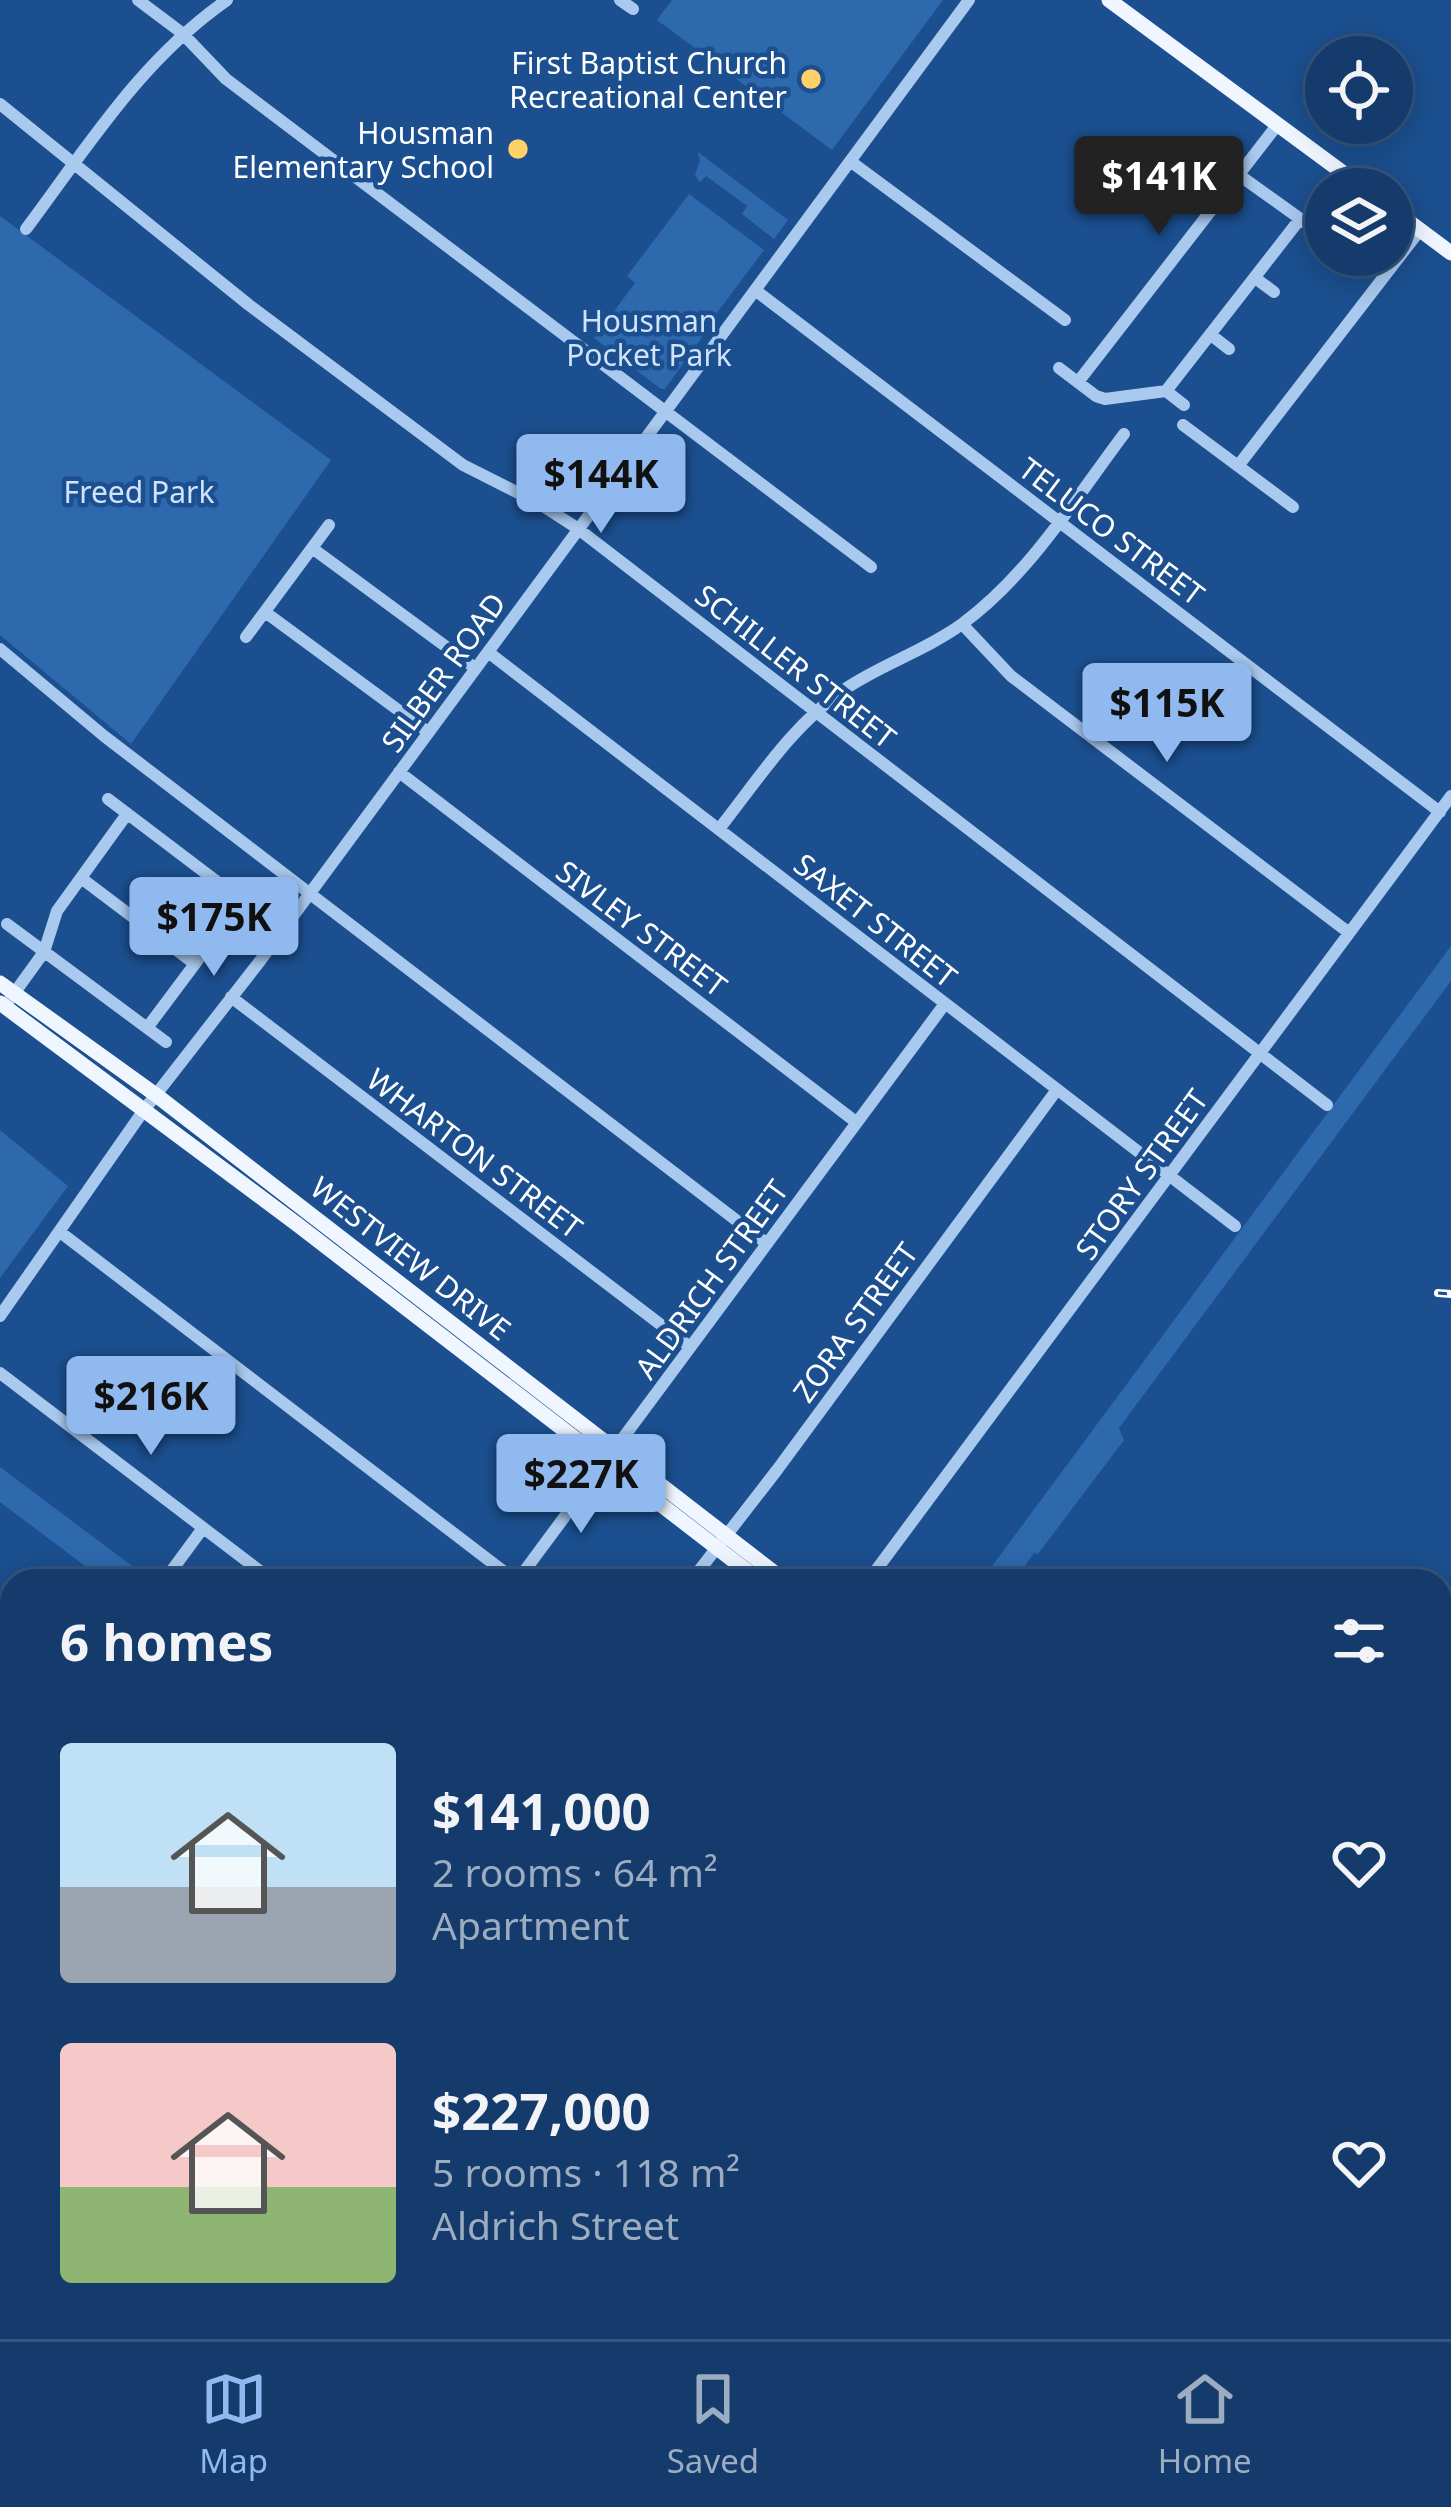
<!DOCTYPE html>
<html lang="en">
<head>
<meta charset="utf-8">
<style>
	body { margin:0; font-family:"Noto Sans",sans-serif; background:#214673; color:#f1f3f6; height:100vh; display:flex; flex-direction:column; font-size:45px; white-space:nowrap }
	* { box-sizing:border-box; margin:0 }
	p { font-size:39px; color:#9dadc1 }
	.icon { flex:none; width:66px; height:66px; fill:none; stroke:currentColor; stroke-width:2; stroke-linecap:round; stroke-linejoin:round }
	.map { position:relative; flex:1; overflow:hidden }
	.side { position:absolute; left:0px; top:1569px; width:1452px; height:771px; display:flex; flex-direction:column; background:#143b6b; border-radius:36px 36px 0 0; box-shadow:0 6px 30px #0003,0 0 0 3px #33557e }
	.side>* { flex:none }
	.buttons { position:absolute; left:1305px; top:36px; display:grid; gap:24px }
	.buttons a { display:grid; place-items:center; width:108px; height:108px; border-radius:50%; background:#143b6b; box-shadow:0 6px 30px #0003,0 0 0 3px #33557e; font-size:60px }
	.price { position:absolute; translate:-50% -102px; padding:0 27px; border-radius:12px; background:#90b9f0; color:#111; font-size:39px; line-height:78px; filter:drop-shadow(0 3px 6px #0008) }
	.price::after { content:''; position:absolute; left:50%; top:72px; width:36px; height:27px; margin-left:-18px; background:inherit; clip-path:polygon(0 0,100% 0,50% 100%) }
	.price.on { background:#222; color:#fff }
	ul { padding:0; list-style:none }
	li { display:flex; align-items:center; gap:36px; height:300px; padding:0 60px }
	li span { display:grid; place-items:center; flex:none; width:336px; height:240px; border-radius:12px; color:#555 }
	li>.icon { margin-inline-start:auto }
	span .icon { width:144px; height:144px; fill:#fffc; stroke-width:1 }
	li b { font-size:51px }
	h2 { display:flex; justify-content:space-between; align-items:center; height:144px; padding:0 60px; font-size:51px }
	.tabs { display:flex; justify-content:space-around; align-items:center; height:168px; border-top:3px solid #33557e; background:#143b6b; font-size:33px; color:#9dadc1 }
	.tabs a { display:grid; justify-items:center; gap:6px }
	.tabs .on { color:#90b9f0 }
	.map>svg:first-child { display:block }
	.green { fill:#2e69ad }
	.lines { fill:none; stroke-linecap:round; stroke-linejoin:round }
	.minor { stroke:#a9c9ee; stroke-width:12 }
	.major { stroke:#f0f6ff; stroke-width:15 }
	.rail-casing { stroke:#fff; stroke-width:8 }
	.rail { stroke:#1b4f8f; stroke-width:3; stroke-dasharray:9; stroke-linecap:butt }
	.poi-dot { fill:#ffd166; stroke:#1b4f8f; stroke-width:4.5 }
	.labels { text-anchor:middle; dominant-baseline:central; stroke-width:9; stroke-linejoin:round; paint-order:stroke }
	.poi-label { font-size:30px; fill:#fff; stroke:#1b4f8f; text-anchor:end }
	.park-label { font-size:30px; fill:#cfe3fa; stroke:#1b4f8f }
	.street-label { font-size:30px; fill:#fff; stroke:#1b4f8f }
</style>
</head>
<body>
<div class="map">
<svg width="1451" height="2339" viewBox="0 0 1451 2339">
	<rect width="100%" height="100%" fill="#1b4f8f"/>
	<!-- green -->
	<path class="green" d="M 672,0 L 943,0 L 832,150 L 657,20 Z
		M 698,152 L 788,220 L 774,239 L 742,214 L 747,206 L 706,176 L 700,182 L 695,175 L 700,161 Z
		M 689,194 L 764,250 L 702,333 L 685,321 L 703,336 L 665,389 L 661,389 L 594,338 L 635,283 L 627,276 Z
		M 0,216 L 331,460 L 131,744 L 0,635 Z
		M 1451,946 L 1451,981 L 1119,1428 L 1124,1440 L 1038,1554 L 1034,1553 L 1014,1581 L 981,1581 Z
		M 0,1130 L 68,1186 L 0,1278 Z
		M 0,1467 L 152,1581 L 105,1581 L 0,1502 Z"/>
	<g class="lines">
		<!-- minor -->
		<path class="minor" d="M 138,0 L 182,33 L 226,79 L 871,567
			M 620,0 L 633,9
			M 0,104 L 249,305 L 463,465 L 540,504 L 577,528 L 1327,1105
			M 850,161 L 1065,320
			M 1239,175 L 1320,233
			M 26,229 C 88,146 141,60 227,0
			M 1255,278 L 1274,292
			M 755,290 L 1440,812
			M 1211,335 L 1229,349
			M 1059,368 L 1096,396 L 1105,399 L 1166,391 L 1300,219
			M 1078,382 L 1278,124
			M 1166,391 L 1184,405
			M 1183,425 L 1293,507
			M 1238,466 L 1420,230
			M 312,548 L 475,668
			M 265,612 L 428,732
			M 962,624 L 1011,676 L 1348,932
			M 246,637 L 329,525
			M 0,649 L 104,736 L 766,1243
			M 488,652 L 1235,1226
			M 399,772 L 856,1122
			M 108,799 L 261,915
			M 719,829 C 757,781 791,727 842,691 C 879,665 925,651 962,624 C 1029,575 1075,499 1124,434
			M 81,878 L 195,964
			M 7,924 L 166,1042
			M 231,997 L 690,1347
			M 5,1006 L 44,952 L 57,911 L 127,814
			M 147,1028 L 242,901
			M 60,1232 L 516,1581
			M 0,1316 L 144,1110 L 260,961 L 969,0
			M 0,1373 L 273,1581
			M 164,1581 L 203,1528
			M 517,1581 L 944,1005
			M 691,1581 L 777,1470 L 1056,1091
			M 868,1581 L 1451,796
			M 57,2328 L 72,2339
			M 298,2328 L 313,2339
			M 1109,2328 L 1124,2339
			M 21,2339 L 29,2328
			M 339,2339 L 347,2328"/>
		<!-- major -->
		<path class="major" d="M 1109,0 L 1365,189
			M 1392,209 L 1451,253
			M 0,983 L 156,1095 L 785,1581
			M 0,1003 L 298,1225 L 760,1581
			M 1440,2197 L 1451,2182
			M 1440,2232 L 1451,2218
			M 1338,2339 L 1346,2328
			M 1360,2339 L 1368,2328"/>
		<!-- rail casing -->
		<g class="rail-casing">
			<path id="rail" d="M 1438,1293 L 1451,1294"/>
		</g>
		<!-- rail -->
		<use href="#rail" class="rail"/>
	</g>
	<!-- markers -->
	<g class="poi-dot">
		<circle cx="811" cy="79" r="12"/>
		<circle cx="518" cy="149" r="12"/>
	</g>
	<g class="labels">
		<!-- poi labels -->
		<g class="poi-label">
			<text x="787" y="62">First Baptist Church<tspan x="787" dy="34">Recreational Center</tspan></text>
			<text x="494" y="132">Housman<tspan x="494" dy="34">Elementary School</tspan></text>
		</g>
		<!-- park labels -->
		<g class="park-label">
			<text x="649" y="320">Housman<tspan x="649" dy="34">Pocket Park</tspan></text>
			<text x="139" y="491">Freed Park</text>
		</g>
		<!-- street labels -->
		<g class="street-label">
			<text transform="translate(1112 531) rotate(37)">TELUCO STREET</text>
			<text transform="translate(796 666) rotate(38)">SCHILLER STREET</text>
			<text transform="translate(443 672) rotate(-54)">SILBER ROAD</text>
			<text transform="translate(876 920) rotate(38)">SAXET STREET</text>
			<text transform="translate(642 928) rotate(37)">SIVLEY STREET</text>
			<text transform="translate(475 1153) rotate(37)">WHARTON STREET</text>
			<text transform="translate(1141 1174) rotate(-54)">STORY STREET</text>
			<text transform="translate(411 1258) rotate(38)">WESTVIEW DRIVE</text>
			<text transform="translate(711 1279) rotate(-54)">ALDRICH STREET</text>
			<text transform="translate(855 1322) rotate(-54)">ZORA STREET</text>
		</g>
	</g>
</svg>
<div class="buttons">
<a><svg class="icon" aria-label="locate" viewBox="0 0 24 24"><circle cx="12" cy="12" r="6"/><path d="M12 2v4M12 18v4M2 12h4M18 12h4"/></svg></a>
<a><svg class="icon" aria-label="layers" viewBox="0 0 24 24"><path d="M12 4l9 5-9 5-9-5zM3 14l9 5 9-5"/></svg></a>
</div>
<b class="price on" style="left:1159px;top:238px">$141K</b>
<b class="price" style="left:601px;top:536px">$144K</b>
<b class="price" style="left:1167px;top:765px">$115K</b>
<b class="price" style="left:214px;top:979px">$175K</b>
<b class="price" style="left:151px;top:1458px">$216K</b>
<b class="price" style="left:581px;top:1536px">$227K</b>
<section class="side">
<h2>6 homes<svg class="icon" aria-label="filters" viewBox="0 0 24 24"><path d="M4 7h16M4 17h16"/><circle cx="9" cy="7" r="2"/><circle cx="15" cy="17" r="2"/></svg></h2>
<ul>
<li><span style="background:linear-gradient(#bfe0f5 60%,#9aa5b1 0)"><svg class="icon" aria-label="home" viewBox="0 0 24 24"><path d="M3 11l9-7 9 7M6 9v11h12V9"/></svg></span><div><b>$141,000</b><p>2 rooms · 64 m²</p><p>Apartment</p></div><svg class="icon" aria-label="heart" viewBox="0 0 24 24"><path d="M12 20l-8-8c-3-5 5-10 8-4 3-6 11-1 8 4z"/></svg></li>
<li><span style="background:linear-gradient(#f6c9c9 60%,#8fb573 0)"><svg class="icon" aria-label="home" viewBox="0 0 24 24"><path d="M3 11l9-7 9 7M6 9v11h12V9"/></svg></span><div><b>$227,000</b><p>5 rooms · 118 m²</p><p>Aldrich Street</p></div><svg class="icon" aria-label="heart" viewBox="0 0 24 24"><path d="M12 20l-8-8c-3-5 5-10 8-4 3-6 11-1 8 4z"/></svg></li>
</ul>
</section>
</div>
<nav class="tabs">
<a class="on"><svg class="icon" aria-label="map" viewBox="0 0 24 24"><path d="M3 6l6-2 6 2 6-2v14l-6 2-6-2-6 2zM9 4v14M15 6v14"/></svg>Map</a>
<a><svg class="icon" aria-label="saved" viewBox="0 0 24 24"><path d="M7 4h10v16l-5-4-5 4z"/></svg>Saved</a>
<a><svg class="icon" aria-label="home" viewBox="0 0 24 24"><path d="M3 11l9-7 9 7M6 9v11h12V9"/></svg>Home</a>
</nav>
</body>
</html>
